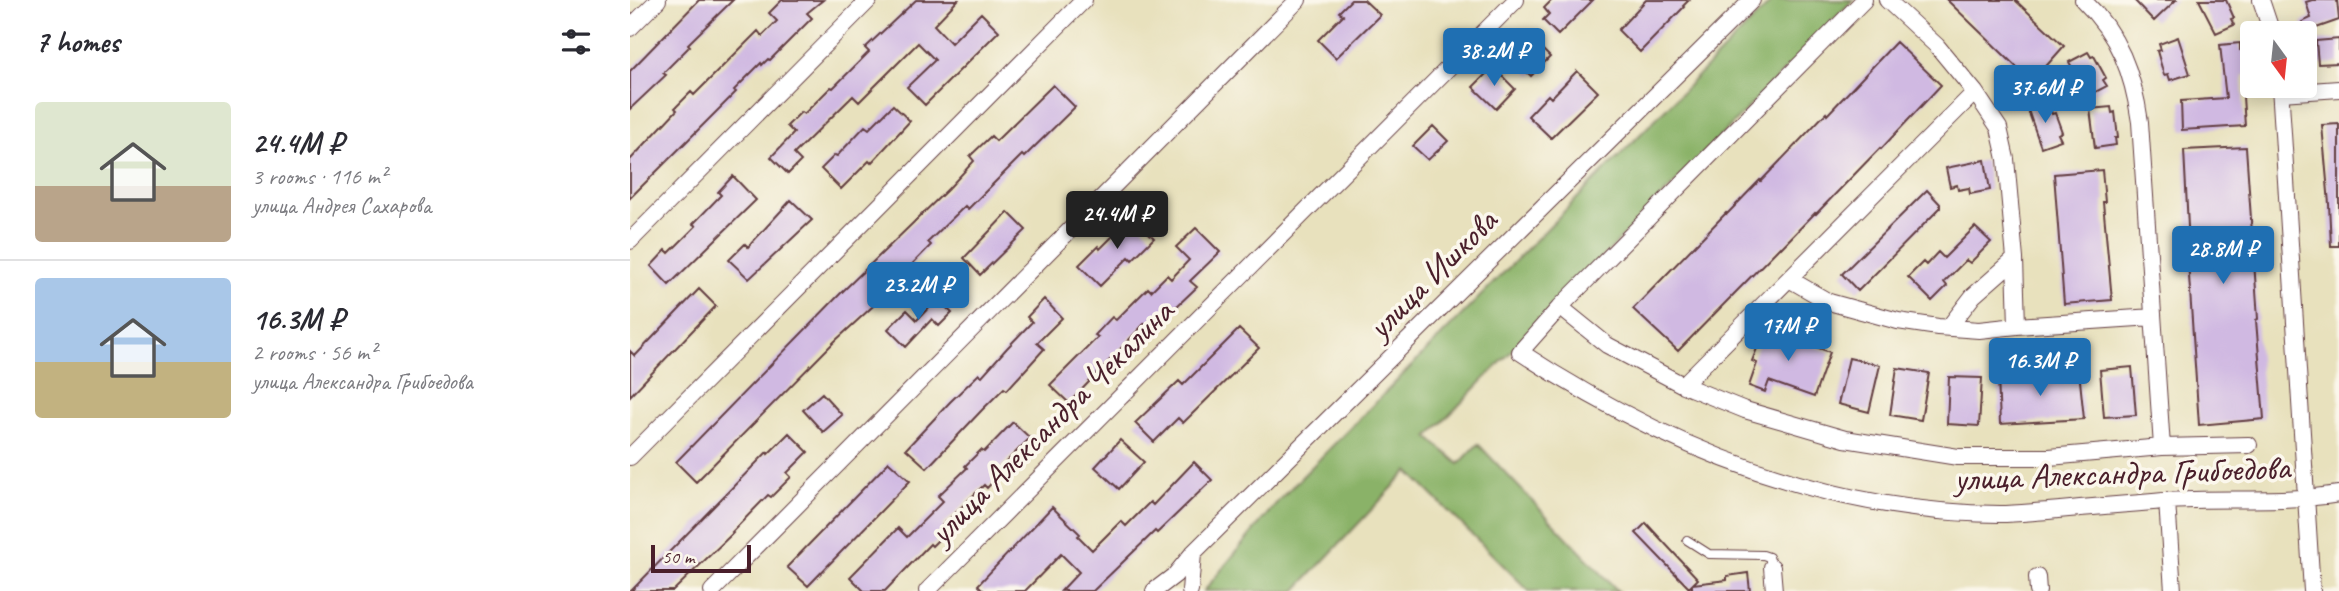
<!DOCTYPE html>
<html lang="en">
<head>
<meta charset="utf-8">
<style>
	body { margin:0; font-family:Caveat,sans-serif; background:#f7f7f7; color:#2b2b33; height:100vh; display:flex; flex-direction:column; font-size:26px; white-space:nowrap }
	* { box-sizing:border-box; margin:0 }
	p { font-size:23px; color:#7c7c81 }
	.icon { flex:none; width:38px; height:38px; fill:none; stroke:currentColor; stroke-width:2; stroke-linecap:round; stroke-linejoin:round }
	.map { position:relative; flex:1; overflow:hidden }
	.panel { display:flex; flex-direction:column; background:#fff; width:630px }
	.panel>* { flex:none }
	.needle { width:46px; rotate:165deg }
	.controls { position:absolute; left:1610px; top:21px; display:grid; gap:14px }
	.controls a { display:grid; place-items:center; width:77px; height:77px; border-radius:7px; background:#fff; box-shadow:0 4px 18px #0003; font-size:35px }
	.scale { position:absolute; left:21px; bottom:18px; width:100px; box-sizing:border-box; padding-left:7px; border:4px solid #4a1f2b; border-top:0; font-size:19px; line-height:24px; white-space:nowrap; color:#4a1f2b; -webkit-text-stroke:5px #fbf7ec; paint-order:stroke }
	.price { position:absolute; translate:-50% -60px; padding:0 16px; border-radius:7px; background:#1f6fb2; color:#fff; font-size:23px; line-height:46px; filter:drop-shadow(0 2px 4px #0008) }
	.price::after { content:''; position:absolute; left:50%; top:42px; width:21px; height:16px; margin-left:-10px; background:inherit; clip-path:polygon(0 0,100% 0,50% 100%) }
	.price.current { background:#222; color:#fff }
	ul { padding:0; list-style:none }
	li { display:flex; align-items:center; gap:21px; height:175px; padding:0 35px }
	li+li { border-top:2px solid #e1e1e2 }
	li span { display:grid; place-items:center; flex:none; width:196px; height:140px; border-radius:7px; color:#555 }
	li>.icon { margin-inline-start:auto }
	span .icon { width:84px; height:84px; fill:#fffc; stroke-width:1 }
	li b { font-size:30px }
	h2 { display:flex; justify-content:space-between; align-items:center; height:84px; padding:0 35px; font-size:30px }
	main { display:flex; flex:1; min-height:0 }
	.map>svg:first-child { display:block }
	.forest { fill:#8ab268; stroke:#6a684a; stroke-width:2 }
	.building { fill:#d0b9e2 }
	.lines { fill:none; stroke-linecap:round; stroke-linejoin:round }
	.service-casing { stroke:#623c41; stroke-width:10 }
	.minor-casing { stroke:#623c41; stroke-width:18 }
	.service { stroke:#fff; stroke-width:8 }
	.minor { stroke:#fff; stroke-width:16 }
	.labels { text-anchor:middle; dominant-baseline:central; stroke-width:7; stroke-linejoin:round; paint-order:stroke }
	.street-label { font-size:35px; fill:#4a1f2b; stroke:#fbf7ec }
</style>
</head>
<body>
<main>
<section class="panel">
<h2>7 homes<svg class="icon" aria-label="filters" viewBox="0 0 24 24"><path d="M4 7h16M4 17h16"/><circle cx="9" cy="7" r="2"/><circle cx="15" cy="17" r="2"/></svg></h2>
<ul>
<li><span style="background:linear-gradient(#dfe7d0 60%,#b9a48a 0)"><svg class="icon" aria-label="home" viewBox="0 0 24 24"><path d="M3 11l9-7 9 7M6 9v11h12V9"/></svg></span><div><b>24.4M ₽</b><p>3 rooms · 116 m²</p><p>улица Андрея Сахарова</p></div></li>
<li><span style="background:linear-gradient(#a9c7e8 60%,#c2b280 0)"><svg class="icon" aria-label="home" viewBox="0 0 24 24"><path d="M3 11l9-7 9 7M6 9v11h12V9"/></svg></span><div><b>16.3M ₽</b><p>2 rooms · 56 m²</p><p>улица Александра Грибоедова</p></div></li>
</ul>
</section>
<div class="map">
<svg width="1709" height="591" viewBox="0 0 1709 591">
	<rect width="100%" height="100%" fill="#fbf7ec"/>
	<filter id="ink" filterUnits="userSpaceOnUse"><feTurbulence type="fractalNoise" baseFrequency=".0143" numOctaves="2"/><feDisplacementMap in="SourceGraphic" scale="14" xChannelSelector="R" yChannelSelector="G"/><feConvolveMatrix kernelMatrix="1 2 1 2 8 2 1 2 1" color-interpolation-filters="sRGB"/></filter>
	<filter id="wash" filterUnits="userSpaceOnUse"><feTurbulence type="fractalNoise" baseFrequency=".00686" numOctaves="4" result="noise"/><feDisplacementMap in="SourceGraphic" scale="28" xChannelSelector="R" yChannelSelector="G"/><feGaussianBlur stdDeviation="1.57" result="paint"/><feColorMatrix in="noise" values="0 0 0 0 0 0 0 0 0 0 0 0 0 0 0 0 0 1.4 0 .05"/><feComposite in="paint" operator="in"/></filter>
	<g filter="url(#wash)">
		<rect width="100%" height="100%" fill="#e8e1bd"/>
		<!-- forest -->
		<path class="forest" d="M 1143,0 L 1223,0 L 798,437 L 829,464 L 848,444 L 988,591 L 899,591 L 778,471 L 665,591 L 574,591 L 649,500 Z"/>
		<g id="blocks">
			<!-- building -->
			<path class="building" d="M 69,0 L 103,0 L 58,44 L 60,46 L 33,73 L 36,75 L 0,109 L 0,71 Z
				M 152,0 L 193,0 L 177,13 L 182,18 L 140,60 L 138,59 L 132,65 L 131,63 L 104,90 L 106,92 L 0,198 L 0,160 L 47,110 L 45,108 L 61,92 L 64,95 L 128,31 L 132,36 L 147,21 L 139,13 Z
				M 286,0 L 328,0 L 304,25 L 321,43 L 351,13 L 369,31 L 295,105 L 277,87 L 305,60 L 288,43 L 229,102 L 223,96 L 164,154 L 171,161 L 158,174 L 141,157 L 164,133 L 157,126 L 171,112 L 174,114 L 201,87 L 203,88 L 239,52 L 235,48 Z
				M 721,0 L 734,0 L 750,15 L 706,58 L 688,40 L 713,15 L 709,12 Z
				M 922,0 L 963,0 L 928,35 L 913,20 L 919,14 L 914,8 Z
				M 1016,0 L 1059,0 L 1053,6 L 1054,7 L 1010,52 L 988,30 Z
				M 1317,0 L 1385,0 L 1434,46 L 1402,82 Z
				M 1504,0 L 1546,0 L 1524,21 Z
				M 1569,0 L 1596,0 L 1604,18 L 1601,19 L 1604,25 L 1586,33 Z
				M 1682,0 L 1707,0 L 1709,20 L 1675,32 L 1672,22 L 1681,18 L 1676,2 Z
				M 897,34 L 920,57 L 901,76 L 877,53 Z
				M 1548,37 L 1560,74 L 1540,80 L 1538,74 L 1534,75 L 1527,51 L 1531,50 L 1529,44 Z
				M 1709,39 L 1709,63 L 1688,64 L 1686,41 Z
				M 1266,42 L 1311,85 L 1251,149 L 1250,148 L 1186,214 L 1185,213 L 1151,248 L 1150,247 L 1048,351 L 1003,309 L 1096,213 L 1097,214 L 1130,180 L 1131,181 L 1196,113 L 1197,115 Z
				M 1610,43 L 1610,50 L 1615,49 L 1617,75 L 1613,75 L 1612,82 L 1615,126 L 1552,130 L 1551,101 L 1596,98 L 1590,45 Z
				M 1458,52 L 1461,57 L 1464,56 L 1476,78 L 1473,80 L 1477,86 L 1458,96 L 1439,62 Z
				M 863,67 L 885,89 L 866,109 L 843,87 Z
				M 947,71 L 968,92 L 921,138 L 898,116 L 918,95 L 921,98 Z
				M 423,85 L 445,107 L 394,157 L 392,155 L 338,209 L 335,206 L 298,242 L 301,245 L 252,295 L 253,297 L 205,341 L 66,482 L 46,462 L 212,292 L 318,189 L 344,161 L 340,156 L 361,136 L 366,141 Z
				M 1418,103 L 1422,114 L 1425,113 L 1432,132 L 1428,134 L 1431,140 L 1411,147 L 1398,110 Z
				M 263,105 L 280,121 L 241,163 L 239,161 L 211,189 L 191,169 L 205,155 L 207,156 L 235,126 L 239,129 Z
				M 1481,107 L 1482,113 L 1485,112 L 1488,138 L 1485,138 L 1486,145 L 1465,148 L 1460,109 Z
				M 1709,124 L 1709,246 L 1701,246 L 1699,204 L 1692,125 Z
				M 803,126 L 818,141 L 798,160 L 783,146 Z
				M 1616,147 L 1628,319 L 1626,320 L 1634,419 L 1569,425 L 1557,246 L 1559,246 L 1554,150 Z
				M 1355,160 L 1360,190 L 1340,194 L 1339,188 L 1328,190 L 1327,185 L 1320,187 L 1316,168 Z
				M 1472,170 L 1475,202 L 1473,202 L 1482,300 L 1434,304 L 1424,174 Z
				M 103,176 L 126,200 L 39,285 L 21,266 L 36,250 L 39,253 L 66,226 L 63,224 L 91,195 L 88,192 Z
				M 1297,190 L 1310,204 L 1310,208 L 1228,291 L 1212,274 Z
				M 161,200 L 182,220 L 119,279 L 99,260 L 115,244 L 118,247 Z
				M 378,212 L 396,230 L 350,275 L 334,258 Z
				M 502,217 L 524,238 L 502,260 L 499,257 L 470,286 L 449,265 L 468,246 L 470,249 Z
				M 1345,227 L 1361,242 L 1340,263 L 1336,260 L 1314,282 L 1317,286 L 1302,301 L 1278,277 L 1293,262 L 1296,265 L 1308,252 L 1314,258 Z
				M 566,228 L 590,252 L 560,281 L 567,287 L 522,330 L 515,323 L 439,403 L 420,385 L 468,337 L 465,335 L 482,317 L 486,320 L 518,288 L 521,291 L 537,275 L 541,279 L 559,260 L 546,247 Z
				M 69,289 L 86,306 L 0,396 L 0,351 L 5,356 Z
				M 307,299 L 322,313 L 309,326 L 302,319 L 276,347 L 258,329 L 277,310 L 287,320 Z
				M 414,299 L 432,318 L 407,343 L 414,349 L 377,390 L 374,388 L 352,410 L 297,468 L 276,449 L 320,402 L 349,374 L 352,376 L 377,348 L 402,322 L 397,317 Z
				M 1143,320 L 1159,326 L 1155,336 L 1200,352 L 1184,397 L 1139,381 L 1135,392 L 1119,386 L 1127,363 L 1122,361 L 1130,341 L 1135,343 Z
				M 609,329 L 629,348 L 553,423 L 548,418 L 524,442 L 505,423 L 549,381 L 553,385 Z
				M 1219,358 L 1250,365 L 1239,412 L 1208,404 Z
				M 1502,367 L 1506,415 L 1474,417 L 1470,370 Z
				M 1267,368 L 1299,373 L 1291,420 L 1260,415 Z
				M 1449,371 L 1454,419 L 1370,424 L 1368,376 Z
				M 1319,377 L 1352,378 L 1349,426 L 1317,424 Z
				M 192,393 L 212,415 L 193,432 L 173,410 Z
				M 383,422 L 400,438 L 370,468 L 373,471 L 357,488 L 354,485 L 312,526 L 317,531 L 302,546 L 300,544 L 255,591 L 234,591 L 220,577 L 268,528 L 277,537 L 313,501 L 308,496 L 337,468 L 335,466 L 351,450 L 354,452 Z
				M 159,433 L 178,452 L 157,473 L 161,477 L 141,497 L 138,495 L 102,532 L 103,533 L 43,591 L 1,591 L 137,452 L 138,454 Z
				M 490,440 L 514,462 L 489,489 L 465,467 Z
				M 259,462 L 280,481 L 178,586 L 157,567 Z
				M 564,462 L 582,480 L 527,533 L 525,531 L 463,591 L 431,591 L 449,572 L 431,554 L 395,591 L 354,591 L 348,585 L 422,507 L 450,534 L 448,536 L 462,550 L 491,521 L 496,526 L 520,502 L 523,505 Z
				M 1016,523 L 1068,579 L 1063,584 L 1097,580 L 1097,576 L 1118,573 L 1120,591 L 1062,591 L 1062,585 L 1059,588 L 1006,533 Z"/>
		</g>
	</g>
	<g filter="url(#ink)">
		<use href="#blocks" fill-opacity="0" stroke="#623c41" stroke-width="2"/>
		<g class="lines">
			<!-- service casing -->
			<g class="service-casing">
				<path id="service" d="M 1057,540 L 1079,554 L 1133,555 L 1139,557 L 1142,567"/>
			</g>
			<!-- minor casing -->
			<g class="minor-casing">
				<path id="minor" d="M 1234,0 L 930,307 L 890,352 C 1035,447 1195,513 1370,514 C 1386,514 1402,512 1418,511 C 1457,507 1496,504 1534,501 C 1593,497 1651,503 1709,494
					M 1257,0 L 1307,46 L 1345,92 L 1369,128 L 1376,159 L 1385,259 L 1387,326
					M 1453,0 C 1489,35 1503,73 1510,122 L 1532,447
					M 1631,0 L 1642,33
					M 0,28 L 28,0
					M 1650,86 L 1682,591
					M 1651,93 L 1709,89
					M 0,241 L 239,0
					M 1159,279 L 1199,302 L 1268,321 L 1308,327 L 1349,330 L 1387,326 L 1523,317
					M 930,307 L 977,345 L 1053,385 L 1115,410 L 1215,439 L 1328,457 L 1419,457 L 1532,447 L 1619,445
					M 1319,327 L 1343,296 L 1385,259
					M 1053,385 L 1345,92
					M 0,457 L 454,0
					M 1537,501 L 1543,591
					M 1142,567 L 1144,591
					M 1407,577 L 1408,591
					M 82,591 L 668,0
					M 297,591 L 886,0
					M 524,591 L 545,575 L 563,553 L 1122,0
					M 560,591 L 563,553"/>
			</g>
			<!-- service -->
			<use href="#service" class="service"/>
			<!-- minor -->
			<use href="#minor" class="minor"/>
		</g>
	</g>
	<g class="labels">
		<!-- street labels -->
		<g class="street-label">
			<text transform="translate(802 274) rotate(-45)">улица Ишкова</text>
			<text transform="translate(421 422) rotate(-45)">улица Александра Чекалина</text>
			<text transform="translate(1492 473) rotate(-2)">улица Александра Грибоедова</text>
		</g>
	</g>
</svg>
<div class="controls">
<a><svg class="needle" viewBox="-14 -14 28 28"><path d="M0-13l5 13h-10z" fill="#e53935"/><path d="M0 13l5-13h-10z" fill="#7c7c81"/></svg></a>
</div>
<div class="scale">50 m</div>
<b class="price" style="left:864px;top:88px">38.2M ₽</b>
<b class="price" style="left:1415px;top:125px">37.6M ₽</b>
<b class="price current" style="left:487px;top:251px">24.4M ₽</b>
<b class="price" style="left:1593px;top:286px">28.8M ₽</b>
<b class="price" style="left:288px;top:322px">23.2M ₽</b>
<b class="price" style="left:1158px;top:363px">17M ₽</b>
<b class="price" style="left:1410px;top:398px">16.3M ₽</b>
</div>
</main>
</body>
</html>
